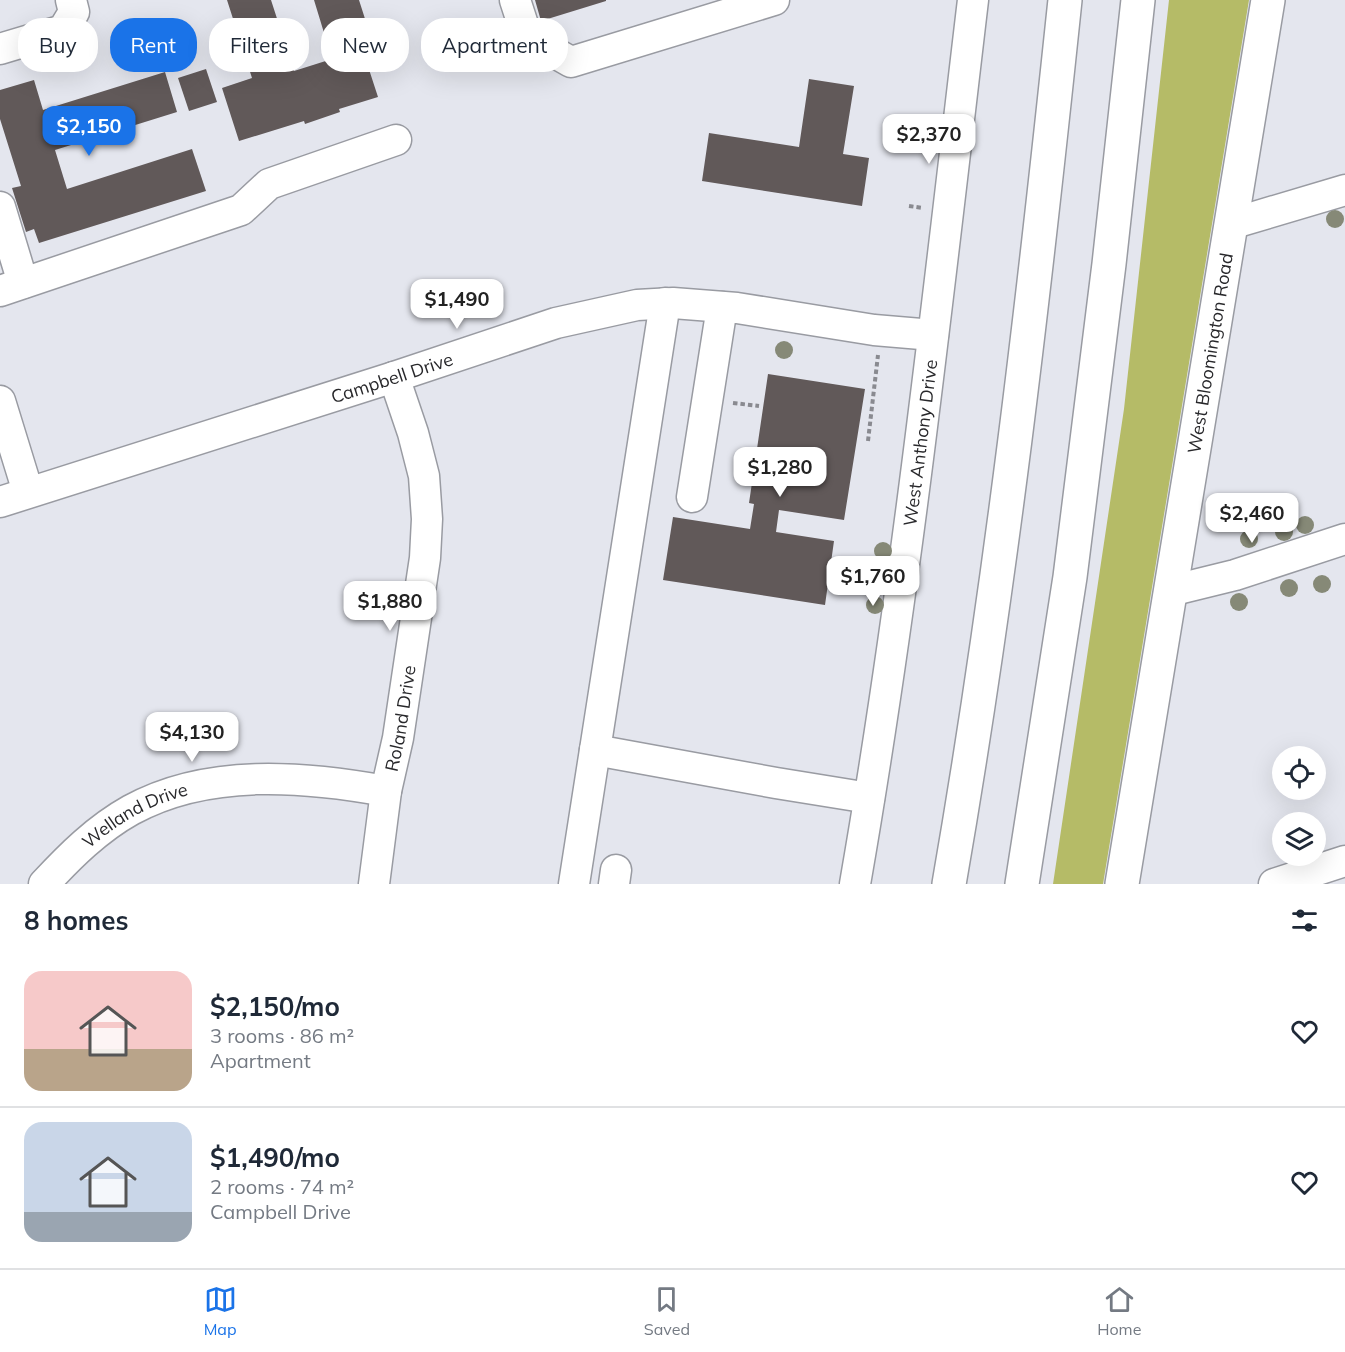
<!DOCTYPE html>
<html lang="en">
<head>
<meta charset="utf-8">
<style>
	body { margin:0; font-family:Mulish,sans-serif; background:#f2f2f3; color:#1f2937; height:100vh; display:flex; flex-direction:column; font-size:22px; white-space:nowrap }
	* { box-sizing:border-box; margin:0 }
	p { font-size:20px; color:#747a83 }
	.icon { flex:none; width:33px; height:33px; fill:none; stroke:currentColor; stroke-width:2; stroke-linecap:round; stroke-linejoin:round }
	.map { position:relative; height:884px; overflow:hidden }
	.drawer { display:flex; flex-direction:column; background:#fff; flex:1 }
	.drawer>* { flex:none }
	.hud { position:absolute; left:18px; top:18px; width:600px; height:54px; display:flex; gap:12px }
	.buttons { position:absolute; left:1272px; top:746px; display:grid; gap:12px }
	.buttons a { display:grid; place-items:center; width:54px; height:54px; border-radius:50%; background:#fff; box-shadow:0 6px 24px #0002; font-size:30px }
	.price { position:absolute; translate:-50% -51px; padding:0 14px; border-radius:12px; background:#fff; color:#222; font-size:20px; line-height:39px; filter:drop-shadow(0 2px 3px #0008) }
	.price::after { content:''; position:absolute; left:50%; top:36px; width:18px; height:14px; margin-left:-9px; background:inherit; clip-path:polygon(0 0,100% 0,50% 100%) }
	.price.on { background:#1a73e8; color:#fff }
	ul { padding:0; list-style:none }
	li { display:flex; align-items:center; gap:18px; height:150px; padding:0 24px }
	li+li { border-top:2px solid #e0e1e3 }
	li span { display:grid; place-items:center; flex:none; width:168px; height:120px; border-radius:18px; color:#555 }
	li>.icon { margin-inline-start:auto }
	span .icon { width:72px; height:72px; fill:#fffc; stroke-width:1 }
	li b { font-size:26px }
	h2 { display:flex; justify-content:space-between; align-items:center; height:72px; padding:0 24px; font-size:26px }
	.pill { padding:0 21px; border-radius:24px; background:#fff; box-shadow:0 6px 24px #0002; font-size:21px; line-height:54px }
	.pill.on { background:#1a73e8; color:#fff }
	.tab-bar { display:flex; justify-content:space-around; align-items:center; height:84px; border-top:2px solid #e0e1e3; background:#fff; font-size:16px; color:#747a83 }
	.tab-bar a { display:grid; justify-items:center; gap:3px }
	.tab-bar .on { color:#1a73e8 }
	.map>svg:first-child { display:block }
	.green { fill:#b5bb67 }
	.building { fill:#615959 }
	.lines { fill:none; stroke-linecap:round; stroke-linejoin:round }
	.minor-casing { stroke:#999ba2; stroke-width:33 }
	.major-casing { stroke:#999ba2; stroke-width:36 }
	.highway-casing { stroke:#999ba2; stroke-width:36 }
	.path { stroke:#898a90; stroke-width:4; stroke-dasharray:4.5 3; stroke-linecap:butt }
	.minor { stroke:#fff; stroke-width:30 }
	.major { stroke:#fff; stroke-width:33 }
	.highway { stroke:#fff; stroke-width:33 }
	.tree { fill:#868977 }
	.labels { text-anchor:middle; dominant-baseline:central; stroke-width:6; stroke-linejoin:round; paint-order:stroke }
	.street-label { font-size:18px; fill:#28282b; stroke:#f1f3fb }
</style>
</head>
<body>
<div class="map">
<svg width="1345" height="884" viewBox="0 0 1345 884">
	<rect width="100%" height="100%" fill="#e4e6ee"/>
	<!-- green -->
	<path class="green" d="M 1169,0 L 1249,0 L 1103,884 L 1053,884 L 1124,409 Z"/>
	<!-- building -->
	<path class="building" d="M 227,0 L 271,0 L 294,71 L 332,59 L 314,0 L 359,0 L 374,47 L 363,51 L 378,97 L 339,109 L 340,112 L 305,124 L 304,121 L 239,141 L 222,88 L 252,78 Z
		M 535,0 L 606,0 L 606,1 L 541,21 Z
		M 206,69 L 217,102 L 189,111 L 178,78 Z
		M 165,72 L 177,112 L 55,150 L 67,189 L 192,149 L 206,191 L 39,243 L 34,229 L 26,232 L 12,188 L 21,186 L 0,119 L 0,90 L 34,80 L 43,110 Z
		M 809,79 L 854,86 L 843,154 L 869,158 L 862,206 L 702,181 L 709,133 L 799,147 Z
		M 768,374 L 865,389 L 844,520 L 779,510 L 776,532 L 834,541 L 825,605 L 663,580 L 673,517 L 750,529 L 754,504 L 749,503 Z"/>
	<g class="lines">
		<!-- minor casing -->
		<g class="minor-casing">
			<g id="minor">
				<path d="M 515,0 L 527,37 L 571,62 L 774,0"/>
				<path d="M 0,49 L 63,30 L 74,12 L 71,0"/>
				<path d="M 0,207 L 23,283"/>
				<path d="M 1231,224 L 1345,190"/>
				<path d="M 0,291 L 241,210 L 269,184 L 396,140"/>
				<path d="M 0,401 L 28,492"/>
				<path d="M 692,497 L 722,307"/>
				<path id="s1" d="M 0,502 L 394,377 L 556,323 L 637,305 L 673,303 L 737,308 L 874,330 L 933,335"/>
				<path d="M 1170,591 L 1235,575 L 1345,539"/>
				<path d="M 595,750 L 776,783 L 869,798"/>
				<path id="s2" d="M 44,884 C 70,856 97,829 131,810 C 207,768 303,776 386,791"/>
				<path id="s3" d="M 374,884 L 386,791 L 398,738 L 425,558 L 427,519 L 424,476 L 413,433 L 394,377"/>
				<path d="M 574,884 L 665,303"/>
				<path d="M 614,884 L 616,870"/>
				<path id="s4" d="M 855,884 C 906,591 938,295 973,0"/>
				<path d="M 1274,884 L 1345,861"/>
			</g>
		</g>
		<!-- major casing -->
		<g class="major-casing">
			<g id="major">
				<path id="s5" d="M 1122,884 L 1268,0"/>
			</g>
		</g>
		<!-- highway casing -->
		<g class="highway-casing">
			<path id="highway" d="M 949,884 C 1000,591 1034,296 1065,0
				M 1022,884 L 1070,577 L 1109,264 L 1138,0"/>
		</g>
		<!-- path -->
		<path class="path" d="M 909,206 L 923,208
			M 733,403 L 759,406
			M 868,441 L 878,355"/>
		<!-- minor -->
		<use href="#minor" class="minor"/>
		<!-- major -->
		<use href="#major" class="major"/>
		<!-- highway -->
		<use href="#highway" class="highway"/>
	</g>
	<!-- trees -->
	<g class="tree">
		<circle cx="1335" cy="219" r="9"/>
		<circle cx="784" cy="350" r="9"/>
		<circle cx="1305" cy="525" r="9"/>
		<circle cx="1284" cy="532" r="9"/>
		<circle cx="1249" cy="539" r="9"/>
		<circle cx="883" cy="551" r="9"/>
		<circle cx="1322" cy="584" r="9"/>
		<circle cx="1289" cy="588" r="9"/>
		<circle cx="1239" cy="602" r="9"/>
		<circle cx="875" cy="605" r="9"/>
	</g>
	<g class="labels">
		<!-- street labels -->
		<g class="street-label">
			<text stroke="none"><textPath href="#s5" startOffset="538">West Bloomington Road</textPath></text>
			<text stroke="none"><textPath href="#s1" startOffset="411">Campbell Drive</textPath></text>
			<text stroke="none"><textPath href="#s4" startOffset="446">West Anthony Drive</textPath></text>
			<text stroke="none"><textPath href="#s3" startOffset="168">Roland Drive</textPath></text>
			<text stroke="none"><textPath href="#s2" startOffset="116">Welland Drive</textPath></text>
		</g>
	</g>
</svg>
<div class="buttons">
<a><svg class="icon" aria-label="locate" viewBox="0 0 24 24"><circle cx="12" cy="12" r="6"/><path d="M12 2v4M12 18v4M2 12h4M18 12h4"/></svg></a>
<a><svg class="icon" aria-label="layers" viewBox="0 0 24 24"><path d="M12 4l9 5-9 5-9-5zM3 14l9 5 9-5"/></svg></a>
</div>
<b class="price on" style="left:89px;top:157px">$2,150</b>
<b class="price" style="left:929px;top:165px">$2,370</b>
<b class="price" style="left:457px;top:330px">$1,490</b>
<b class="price" style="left:780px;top:498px">$1,280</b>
<b class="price" style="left:1252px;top:544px">$2,460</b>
<b class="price" style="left:873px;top:607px">$1,760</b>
<b class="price" style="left:390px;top:632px">$1,880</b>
<b class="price" style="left:192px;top:763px">$4,130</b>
<div class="hud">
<a class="pill">Buy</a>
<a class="pill on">Rent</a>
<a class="pill">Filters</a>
<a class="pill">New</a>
<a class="pill">Apartment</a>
</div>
</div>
<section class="drawer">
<h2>8 homes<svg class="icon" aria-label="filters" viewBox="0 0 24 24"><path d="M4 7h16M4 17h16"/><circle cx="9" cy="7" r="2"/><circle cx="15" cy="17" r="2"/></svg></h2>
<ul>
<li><span style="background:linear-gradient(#f6c9c9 65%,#b9a48a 0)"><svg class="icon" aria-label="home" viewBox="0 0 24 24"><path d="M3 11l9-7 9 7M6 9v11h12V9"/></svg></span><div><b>$2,150/mo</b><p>3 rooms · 86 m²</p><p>Apartment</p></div><svg class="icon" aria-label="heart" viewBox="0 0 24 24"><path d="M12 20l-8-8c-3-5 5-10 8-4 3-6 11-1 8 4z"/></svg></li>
<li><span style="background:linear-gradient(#c9d6e8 75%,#9aa5b1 0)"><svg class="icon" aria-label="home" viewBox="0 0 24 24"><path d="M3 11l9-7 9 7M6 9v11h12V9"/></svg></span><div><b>$1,490/mo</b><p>2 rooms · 74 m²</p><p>Campbell Drive</p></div><svg class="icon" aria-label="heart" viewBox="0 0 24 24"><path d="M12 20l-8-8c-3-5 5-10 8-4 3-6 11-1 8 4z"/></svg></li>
</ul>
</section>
<nav class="tab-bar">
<a class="on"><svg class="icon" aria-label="map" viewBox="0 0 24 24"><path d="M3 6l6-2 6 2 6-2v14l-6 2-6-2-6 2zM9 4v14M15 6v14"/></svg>Map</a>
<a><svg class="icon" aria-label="saved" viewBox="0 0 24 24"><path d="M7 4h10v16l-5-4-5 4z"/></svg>Saved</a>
<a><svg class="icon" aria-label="home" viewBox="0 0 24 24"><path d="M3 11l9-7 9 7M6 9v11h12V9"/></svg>Home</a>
</nav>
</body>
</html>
